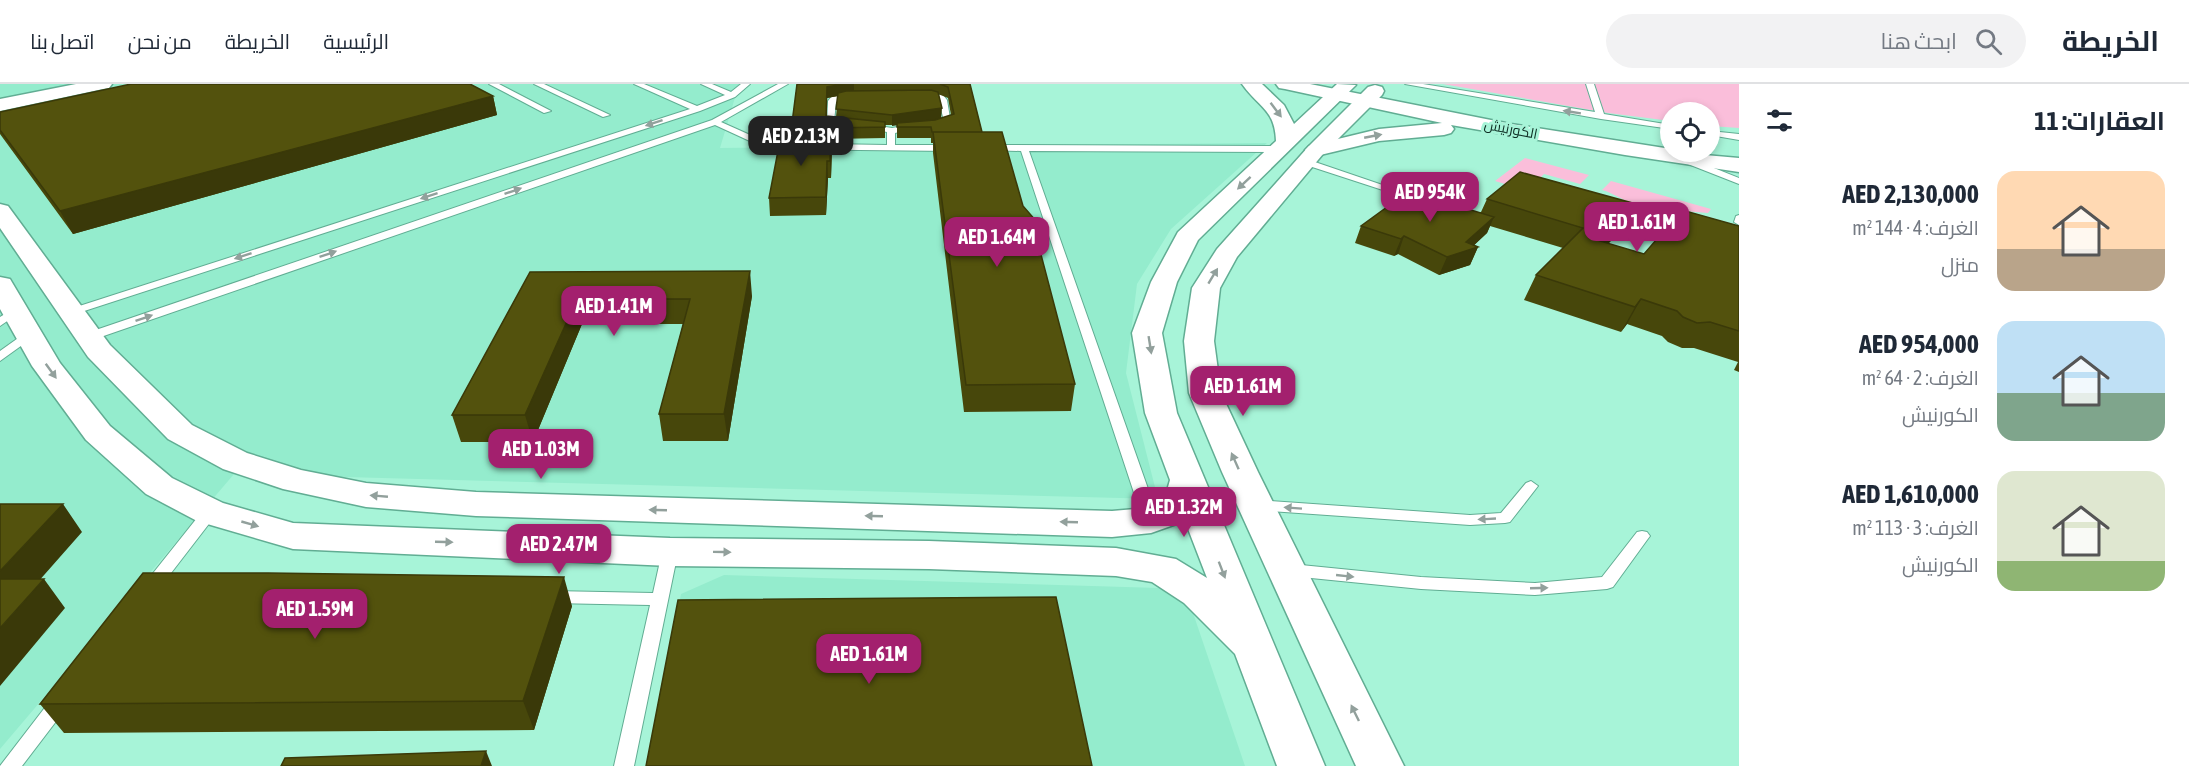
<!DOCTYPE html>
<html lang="ar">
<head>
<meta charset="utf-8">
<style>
	body { margin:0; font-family:"Asap Condensed",Cairo,sans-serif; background:#f2f2f3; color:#1f2937; direction:rtl; height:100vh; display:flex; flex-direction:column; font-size:22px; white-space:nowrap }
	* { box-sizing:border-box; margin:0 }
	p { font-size:20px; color:#747a83 }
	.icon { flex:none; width:33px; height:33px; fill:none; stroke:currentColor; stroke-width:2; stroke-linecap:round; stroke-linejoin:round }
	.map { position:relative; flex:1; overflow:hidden; direction:ltr }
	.side { display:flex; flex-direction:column; background:#fff; width:450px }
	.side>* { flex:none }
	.controls { position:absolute; left:1660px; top:18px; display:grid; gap:12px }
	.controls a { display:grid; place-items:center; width:60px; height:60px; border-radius:50%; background:#fff; box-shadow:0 3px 9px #0003; font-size:30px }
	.price { position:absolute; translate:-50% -51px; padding:0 14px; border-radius:12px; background:#a3206e; color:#fff; font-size:20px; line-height:39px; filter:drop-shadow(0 2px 3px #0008) }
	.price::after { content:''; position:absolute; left:50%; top:36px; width:18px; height:14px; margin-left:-9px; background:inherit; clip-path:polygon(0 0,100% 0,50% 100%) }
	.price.current { background:#222; color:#fff }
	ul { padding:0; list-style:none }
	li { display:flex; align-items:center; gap:18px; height:150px; padding:0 24px }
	li span { display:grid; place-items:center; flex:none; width:168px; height:120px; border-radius:18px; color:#555 }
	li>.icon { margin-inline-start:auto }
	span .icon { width:72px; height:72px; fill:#fffc; stroke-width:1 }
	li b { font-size:26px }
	h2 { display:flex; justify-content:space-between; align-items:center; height:72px; padding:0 24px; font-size:26px }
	header { display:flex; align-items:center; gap:36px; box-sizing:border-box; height:84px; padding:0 30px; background:#fff; border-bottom:2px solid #e0e1e3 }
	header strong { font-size:28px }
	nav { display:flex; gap:33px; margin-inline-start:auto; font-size:21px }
	.search { width:420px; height:54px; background:#f2f2f3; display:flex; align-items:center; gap:15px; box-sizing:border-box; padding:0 21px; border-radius:33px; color:#747a83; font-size:22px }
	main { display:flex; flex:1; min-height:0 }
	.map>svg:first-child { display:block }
	.built { fill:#94eccd }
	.green { fill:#fabeda }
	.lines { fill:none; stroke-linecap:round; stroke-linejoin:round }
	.service-casing { stroke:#61ad93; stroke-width:2 }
	.tertiary-casing { stroke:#61ad93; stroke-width:3 }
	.secondary-casing { stroke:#61ad93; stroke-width:3 }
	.service { fill:#fff; fill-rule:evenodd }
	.tertiary { fill:#fff; fill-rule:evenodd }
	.secondary { fill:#fff; fill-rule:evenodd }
	.wall { fill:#47470b; fill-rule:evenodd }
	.shaded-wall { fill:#3a3909 }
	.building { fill:#53520d; stroke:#3a3909; stroke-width:1.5 }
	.oneway { fill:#92a09c }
	.labels { text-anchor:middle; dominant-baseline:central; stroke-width:6; stroke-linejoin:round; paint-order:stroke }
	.far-street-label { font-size:14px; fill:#0d2d23; stroke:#a7f4d8 }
</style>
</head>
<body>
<header>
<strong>الخريطة</strong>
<div class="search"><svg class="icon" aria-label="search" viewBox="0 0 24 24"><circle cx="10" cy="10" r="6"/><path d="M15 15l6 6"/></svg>ابحث هنا</div>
<nav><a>الرئيسية</a><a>الخريطة</a><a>من نحن</a><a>اتصل بنا</a></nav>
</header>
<main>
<section class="side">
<h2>العقارات: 11<svg class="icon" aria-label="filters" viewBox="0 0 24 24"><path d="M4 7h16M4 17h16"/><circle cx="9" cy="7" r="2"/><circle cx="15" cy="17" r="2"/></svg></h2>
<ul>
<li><span style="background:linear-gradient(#ffd9b3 65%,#b9a48a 0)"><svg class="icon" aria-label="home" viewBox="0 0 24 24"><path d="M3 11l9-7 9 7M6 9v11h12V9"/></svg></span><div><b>AED 2,130,000</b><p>الغرف: 4 · 144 m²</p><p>منزل</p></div></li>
<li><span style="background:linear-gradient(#bfe0f5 60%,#7fa58c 0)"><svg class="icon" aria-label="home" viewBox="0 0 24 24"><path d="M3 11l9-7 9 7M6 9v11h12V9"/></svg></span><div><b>AED 954,000</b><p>الغرف: 2 · 64 m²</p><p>الكورنيش</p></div></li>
<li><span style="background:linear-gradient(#dfe7d0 75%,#8fb573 0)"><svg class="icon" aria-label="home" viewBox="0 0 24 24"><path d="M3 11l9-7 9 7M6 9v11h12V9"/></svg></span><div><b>AED 1,610,000</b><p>الغرف: 3 · 113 m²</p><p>الكورنيش</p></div></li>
</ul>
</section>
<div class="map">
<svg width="1739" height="682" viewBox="0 0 1739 682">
	<rect width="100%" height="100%" fill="#a7f4d8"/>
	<!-- built -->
	<path class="built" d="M 0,0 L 739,0 L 720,64 L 1267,59 L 1171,145 L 1137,200 L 1126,289 L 1158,415 L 234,390 L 0,665 Z
		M 724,491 L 1159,504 L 1191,523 L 1245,682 L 647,682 L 681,510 Z"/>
	<!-- green -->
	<path class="green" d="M 1443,0 L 1739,0 L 1739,44 L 1710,42 L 1710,28 L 1671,28 L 1671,37 L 1608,29 Z
		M 1525,74 L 1589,91 L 1580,100 L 1544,90 L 1540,94 L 1539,110 L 1495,97 Z
		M 1611,97 L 1711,125 L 1708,129 L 1659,125 L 1646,129 L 1646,137 L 1662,147 L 1659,151 L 1639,146 L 1624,135 L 1633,119 C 1621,116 1614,109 1602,106 Z"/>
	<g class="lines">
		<!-- service casing -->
		<g class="service-casing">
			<path id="service" d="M 489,0 L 499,0 L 551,27 L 544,29 Z
				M 534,0 L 544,0 L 610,31 L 603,33 Z
				M 634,0 L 644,0 L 697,22 L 725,11 L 701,0 L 712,0 L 731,8 L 741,0 L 750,0 L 735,13 L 700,27 L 75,230 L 67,230 L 65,228 L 67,226 L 690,25 Z
				M 778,0 L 788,0 L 721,38 L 768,59 L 887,61 L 887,48 L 866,44 L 866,40 L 892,44 L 915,40 L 919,42 L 918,44 L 895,49 L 895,61 L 951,61 L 955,64 L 951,67 L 767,65 L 715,41 L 92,256 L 84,256 L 82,253 L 84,250 L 712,36 Z
				M 1405,0 L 1423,0 L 1595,28 L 1586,0 L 1594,0 L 1604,30 L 1671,41 L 1671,45 L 1601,35 Z
				M 920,10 L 943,11 L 947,16 L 951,40 L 934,44 L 934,40 L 944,37 L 939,17 L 920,14 Z
				M 858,11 L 858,15 L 836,18 L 834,38 L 844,40 L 844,44 L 827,41 L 828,17 L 832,12 Z
				M 1710,47 L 1739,50 L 1739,56 L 1710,51 Z
				M 988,61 L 1280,62 L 1284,65 L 1280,68 L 1029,67 L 1159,436 L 1156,440 L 1146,440 L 1143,436 L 1021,67 L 985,66 L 985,62 Z
				M 1303,76 L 1309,76 L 1403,108 L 1395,110 L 1303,80 Z
				M 1688,76 L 1694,76 L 1739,94 L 1739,100 L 1688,80 Z
				M 1739,131 L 1739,141 L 1734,138 L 1736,132 Z
				M 15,224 L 19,225 L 19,229 L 0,242 L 0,233 Z
				M 28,247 L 32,248 L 34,251 L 32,254 L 0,277 L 0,267 Z
				M 1531,397 L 1538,402 L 1510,438 L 1505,439 L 1470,441 L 1257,426 L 1252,425 L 1250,421 L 1252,417 L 1257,416 L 1470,431 L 1501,429 L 1526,399 Z
				M 210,423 L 215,424 L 218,428 L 215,432 L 158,506 L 152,508 L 146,506 L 144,502 L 146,498 L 205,424 Z
				M 1642,447 L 1647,448 L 1650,452 L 1647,456 L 1613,503 L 1607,505 L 1535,511 L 1421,505 L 1291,492 L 1285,490 L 1283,486 L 1285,482 L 1291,480 L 1421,493 L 1535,499 L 1602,493 L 1637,448 Z
				M 670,462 L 676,464 L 678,468 L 634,682 L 614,682 L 650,521 L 552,519 L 546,517 L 544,513 L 546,509 L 552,507 L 653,509 L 662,468 L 664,464 Z
				M 60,610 L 67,613 L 69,618 L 67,623 L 22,682 L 0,682 L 53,613 Z"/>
		</g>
		<!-- tertiary casing -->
		<g class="tertiary-casing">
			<path id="tertiary" d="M 76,0 L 112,0 L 109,4 L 103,5 L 0,27 L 0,15 Z
				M 1242,0 L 1262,0 L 1284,21 L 1294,40 L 1337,0 L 1356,1 L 1198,156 L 1177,198 L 1162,249 L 1177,329 L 1325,682 L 1277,682 L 1235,570 L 1184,519 L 1152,498 L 1116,492 L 929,485 L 670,482 L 293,465 L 197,437 L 146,410 L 86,356 L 32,282 L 0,225 L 0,193 L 10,195 L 60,279 L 110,342 L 172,394 L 223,419 L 293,439 L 670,454 L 929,457 L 1116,464 L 1176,475 L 1207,494 L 1185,437 L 1151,449 L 1112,453 L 476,432 L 366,423 L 283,405 L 223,385 L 168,355 L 88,273 L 0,144 L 0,120 L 8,122 L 110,261 L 192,341 L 247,369 L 301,386 L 366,399 L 476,408 L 1112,427 L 1147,424 L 1164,417 L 1170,396 L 1145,329 L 1132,249 L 1151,198 L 1178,148 L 1276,57 C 1275,25 1258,23 1242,0 Z
				M 1375,1 L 1382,3 L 1384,7 L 1382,11 L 1323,70 L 1237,173 L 1220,204 L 1214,257 L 1221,309 L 1258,388 L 1404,682 L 1356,682 L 1222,388 L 1189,309 L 1184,257 L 1192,204 L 1217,165 L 1309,62 L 1368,3 Z"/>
		</g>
		<!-- secondary casing -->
		<g class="secondary-casing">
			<path id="secondary" d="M 1276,0 L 1310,0 L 1511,40 L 1671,65 L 1671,68 L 1739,74 L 1739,88 L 1625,71 L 1451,41 L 1454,45 L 1451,49 L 1444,51 L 1379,57 L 1316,72 L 1309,70 L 1305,66 L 1309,62 L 1379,45 L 1442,39 L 1285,5 L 1279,4 Z"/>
		</g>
		<!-- service -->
		<use href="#service" class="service"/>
		<!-- tertiary -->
		<use href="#tertiary" class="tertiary"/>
		<!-- secondary -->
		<use href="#secondary" class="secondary"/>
	</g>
	<!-- wall -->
	<path class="wall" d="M 797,0 L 970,0 L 982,48 L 1023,122 L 1040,156 L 1039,165 L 1075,300 L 1071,327 L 964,328 L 933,69 L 933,59 L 931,59 L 931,54 L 897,54 L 897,41 L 885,41 L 885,54 L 832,55 L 831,94 L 828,94 L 826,131 L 770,132 L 769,114 L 791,51 L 791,47 ZM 938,10 L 948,14 L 951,31 L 941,34 ZM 838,12 L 836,33 L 827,32 L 827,14 Z
		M 493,12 L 497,31 L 73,150 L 0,50 L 0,28 Z
		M 1487,115 L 1624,143 L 1608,160 L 1644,170 L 1739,142 L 1739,288 L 1734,286 L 1738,278 L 1694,264 L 1682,264 L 1668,258 L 1662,252 L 1627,240 L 1621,248 L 1524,216 L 1536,191 L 1563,164 L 1490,142 L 1487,149 L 1474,161 L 1478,163 L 1470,181 L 1439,191 L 1398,170 L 1394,172 L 1355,159 L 1361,142 L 1481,128 Z
		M 530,188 L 752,212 L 728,357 L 663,357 L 659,330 L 683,240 L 582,240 L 533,358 L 461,358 L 452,331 Z
		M 572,522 L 534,646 L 64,649 L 40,620 Z"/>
	<!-- shaded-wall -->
	<path class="shaded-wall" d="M 844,0 L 854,0 L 854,9 L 827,14 L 826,43 L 827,3 Z
		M 493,12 L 497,31 L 73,150 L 60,127 Z
		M 942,24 L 941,35 L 892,42 L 892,31 Z
		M 831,51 L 832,68 L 831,94 L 830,77 Z
		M 827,77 L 828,94 L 826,131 L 826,113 Z
		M 1636,120 L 1624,143 L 1588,181 L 1600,157 Z
		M 1494,133 L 1487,149 L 1469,166 L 1478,163 L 1470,181 L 1439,191 L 1447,173 L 1466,158 Z
		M 1404,152 L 1398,170 L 1394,172 L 1401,155 Z
		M 750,187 L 752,212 L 728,357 L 724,330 Z
		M 577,215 L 582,240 L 533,358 L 525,331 Z
		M 1641,215 L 1627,240 L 1621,248 L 1635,223 Z
		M 63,420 L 82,448 L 15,524 L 0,506 L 0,487 Z
		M 564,493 L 572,522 L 534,646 L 523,617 Z
		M 44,495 L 65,524 L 0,602 L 0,544 Z
		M 486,667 L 492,682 L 481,682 Z"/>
	<!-- building -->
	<path class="building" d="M 131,0 L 470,0 L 493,12 L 60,127 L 0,46 L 0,28 Z
		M 797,0 L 844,0 L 827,3 L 826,32 L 885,38 L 885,43 L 832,44 L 832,47 L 791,47 Z
		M 940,0 L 970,0 L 982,48 L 932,48 L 931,43 L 897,43 L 897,39 L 935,36 L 954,30 L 948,3 Z
		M 931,6 L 938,8 L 942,24 L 892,31 L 836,25 L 838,9 L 846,7 Z
		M 933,48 L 1002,48 L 1023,122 L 1037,138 L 1040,156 L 1039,163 L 1075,300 L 966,301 Z
		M 781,51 L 831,51 L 830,77 L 827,77 L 826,113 L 769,114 Z
		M 1520,88 L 1636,120 L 1600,157 L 1644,170 L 1682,126 L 1739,142 L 1739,247 L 1710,238 L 1697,239 L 1683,233 L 1677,227 L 1641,215 L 1635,223 L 1536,191 L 1583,144 L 1487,115 Z
		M 1409,107 L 1494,133 L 1466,158 L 1478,163 L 1447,173 L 1404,152 L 1401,155 L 1361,142 Z
		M 750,187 L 724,330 L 659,330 L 690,215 L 577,215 L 525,331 L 452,331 L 530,188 Z
		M 0,420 L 63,420 L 0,487 Z
		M 143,489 L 268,489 L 564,493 L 523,617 L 40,620 Z
		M 0,495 L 44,495 L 0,544 Z
		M 1056,513 L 1092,682 L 646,682 L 678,516 Z
		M 486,667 L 481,682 L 281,682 L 285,674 Z"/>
	<!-- one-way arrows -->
	<defs><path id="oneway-solid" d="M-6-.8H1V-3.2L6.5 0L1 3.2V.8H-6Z" transform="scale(1.5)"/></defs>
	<g class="oneway">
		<use href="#oneway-solid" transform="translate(1276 26) rotate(53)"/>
		<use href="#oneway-solid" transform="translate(1572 28) rotate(-171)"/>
		<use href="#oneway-solid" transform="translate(654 39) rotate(162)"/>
		<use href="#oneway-solid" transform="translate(1373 52) rotate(-11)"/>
		<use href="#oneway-solid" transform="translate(1244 99) rotate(137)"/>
		<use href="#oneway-solid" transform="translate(513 107) rotate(-19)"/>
		<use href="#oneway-solid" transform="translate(429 112) rotate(162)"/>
		<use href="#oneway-solid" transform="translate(328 170) rotate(-19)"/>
		<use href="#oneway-solid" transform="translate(243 172) rotate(162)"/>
		<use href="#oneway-solid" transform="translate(1213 192) rotate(-59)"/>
		<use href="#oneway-solid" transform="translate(144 234) rotate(-19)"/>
		<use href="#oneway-solid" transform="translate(1150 261) rotate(81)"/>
		<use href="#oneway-solid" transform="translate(51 287) rotate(54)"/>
		<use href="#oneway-solid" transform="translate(1235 377) rotate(-114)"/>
		<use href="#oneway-solid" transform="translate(379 412) rotate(-175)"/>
		<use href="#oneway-solid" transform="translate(1293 424) rotate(-176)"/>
		<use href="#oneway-solid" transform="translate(658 426) rotate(-178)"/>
		<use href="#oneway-solid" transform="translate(874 432) rotate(-178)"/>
		<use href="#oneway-solid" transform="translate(1487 435) rotate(177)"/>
		<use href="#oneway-solid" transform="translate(1069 438) rotate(-178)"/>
		<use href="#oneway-solid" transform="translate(250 440) rotate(16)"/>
		<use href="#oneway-solid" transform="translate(444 458) rotate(2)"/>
		<use href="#oneway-solid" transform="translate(722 468) rotate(1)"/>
		<use href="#oneway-solid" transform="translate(1222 486) rotate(69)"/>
		<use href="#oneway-solid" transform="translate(1345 492) rotate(6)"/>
		<use href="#oneway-solid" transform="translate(1539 504) rotate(-2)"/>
		<use href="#oneway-solid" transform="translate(1355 629) rotate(-116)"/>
	</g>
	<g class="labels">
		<!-- far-street labels -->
		<g class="far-street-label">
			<text transform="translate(1511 45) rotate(11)">الكورنيش</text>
		</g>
	</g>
</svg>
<div class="controls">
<a><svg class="icon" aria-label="locate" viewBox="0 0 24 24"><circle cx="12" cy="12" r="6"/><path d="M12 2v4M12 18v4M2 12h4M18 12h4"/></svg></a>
</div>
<b class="price current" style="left:801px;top:83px">AED 2.13M</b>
<b class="price" style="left:1430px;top:139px">AED 954K</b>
<b class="price" style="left:1637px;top:169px">AED 1.61M</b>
<b class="price" style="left:997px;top:184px">AED 1.64M</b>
<b class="price" style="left:614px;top:253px">AED 1.41M</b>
<b class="price" style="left:1243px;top:333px">AED 1.61M</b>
<b class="price" style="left:541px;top:396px">AED 1.03M</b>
<b class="price" style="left:1184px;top:454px">AED 1.32M</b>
<b class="price" style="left:559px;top:491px">AED 2.47M</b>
<b class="price" style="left:315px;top:556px">AED 1.59M</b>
<b class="price" style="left:869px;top:601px">AED 1.61M</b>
</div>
</main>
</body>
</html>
